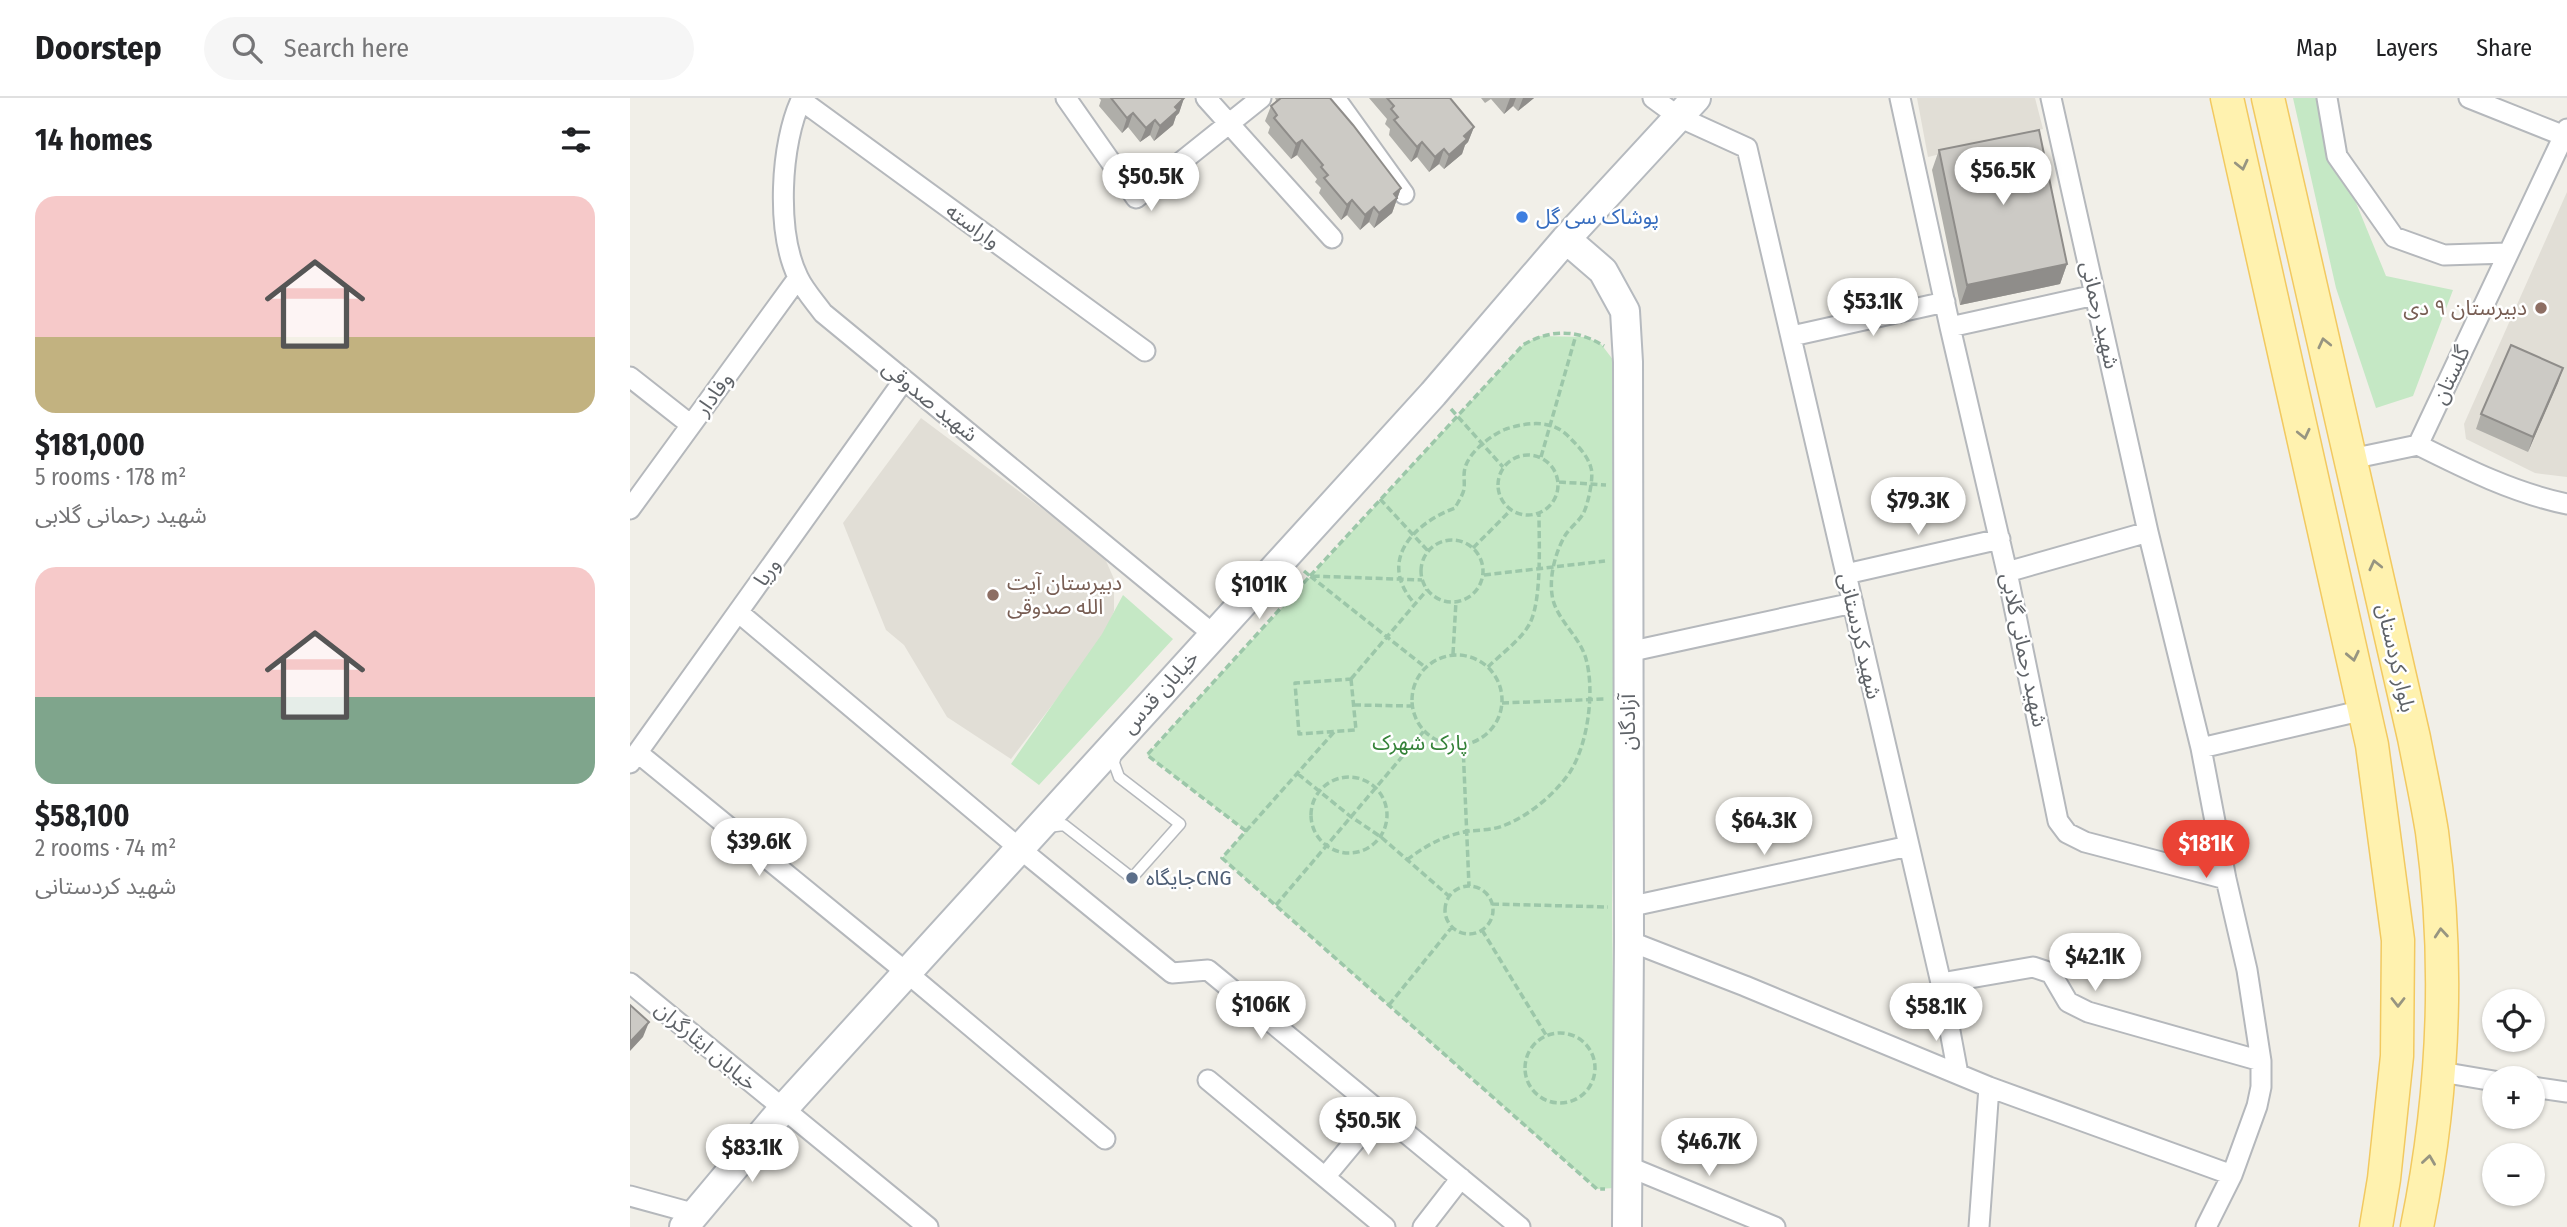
<!DOCTYPE html>
<html lang="en">
<head>
<meta charset="utf-8">
<style>
	body { margin:0; font-family:"Fira Sans Condensed","Noto Sans Arabic",sans-serif; background:#f6f6f6; color:#202124; height:100vh; display:flex; flex-direction:column; font-size:26px; white-space:nowrap }
	* { box-sizing:border-box; margin:0 }
	p { font-size:23px; color:#757577 }
	.icon { flex:none; width:38px; height:38px; fill:none; stroke:currentColor; stroke-width:2; stroke-linecap:round; stroke-linejoin:round }
	.map { position:relative; flex:1; overflow:hidden }
	.panel { display:flex; flex-direction:column; background:#fff; width:630px }
	.panel>* { flex:none }
	.controls { position:absolute; left:1852px; top:891px; display:grid; gap:14px }
	.controls a { display:grid; place-items:center; width:63px; height:63px; border-radius:50%; background:#fff; box-shadow:0 2px 5px #0004; font-size:35px }
	.price { position:absolute; translate:-50% -60px; padding:0 16px; border-radius:24px; background:#fff; color:#222; font-size:23px; line-height:46px; filter:drop-shadow(0 2px 4px #0008) }
	.price::after { content:''; position:absolute; left:50%; top:42px; width:21px; height:16px; margin-left:-10px; background:inherit; clip-path:polygon(0 0,100% 0,50% 100%) }
	.price.selected { background:#ea4335; color:#fff }
	ul { padding:0; list-style:none }
	li { display:grid; align-content:center; gap:14px; height:371px; padding:0 35px }
	li span { display:grid; place-items:center; height:217px; border-radius:21px; color:#555 }
	li>.icon { margin-inline-start:auto }
	span .icon { width:126px; height:126px; fill:#fffc; stroke-width:1 }
	li b { font-size:30px }
	h2 { display:flex; justify-content:space-between; align-items:center; height:84px; padding:0 35px; font-size:30px }
	header { display:flex; align-items:center; gap:42px; box-sizing:border-box; height:98px; padding:0 35px; background:#fff; border-bottom:2px solid #e0e0e0 }
	header strong { font-size:33px }
	nav { display:flex; gap:38px; margin-inline-start:auto; font-size:24px }
	.search { width:490px; height:63px; background:#f6f6f6; display:flex; align-items:center; gap:18px; box-sizing:border-box; padding:0 24px; border-radius:38px; color:#757577; font-size:26px }
	main { display:flex; flex:1; min-height:0 }
	.map>svg:first-child { display:block }
	.education { fill:#e1ded6 }
	.green { fill:#c5e8c5 }
	.lines { fill:none; stroke-linecap:round; stroke-linejoin:round }
	.lane-casing { stroke:#b5b8bc; stroke-width:13 }
	.street-casing { stroke:#b5b8bc; stroke-width:23 }
	.secondary-casing { stroke:#b6babf; stroke-width:32 }
	.primary-casing { stroke:#f2c960; stroke-width:35 }
	.path { stroke:#9cc7a9; stroke-width:3.5; stroke-dasharray:7 3.5; stroke-linecap:butt }
	.lane { stroke:#fff; stroke-width:10 }
	.street { stroke:#fff; stroke-width:19 }
	.secondary { stroke:#fff; stroke-width:28 }
	.primary { stroke:#fff2af; stroke-width:32 }
	.wall { fill:#afaea9 }
	.shaded-wall { fill:#8f8d8a }
	.building { fill:#cccac5; stroke:#8f8d8a; stroke-width:2 }
	.oneway { stroke:#979581 }
	.shop-dot { fill:#3f7fe0; stroke:#fff; stroke-width:2.5 }
	.education-dot { fill:#8d6e63; stroke:#fff; stroke-width:2.5 }
	.service-dot { fill:#5c6f8a; stroke:#fff; stroke-width:2.5 }
	.labels { text-anchor:middle; dominant-baseline:central; stroke-width:5; stroke-linejoin:round; paint-order:stroke }
	.shop-label { font-size:21px; fill:#366cbe; stroke:#fff; text-anchor:start }
	.street-label { font-size:21px; fill:#5f6368; stroke:#fff }
	.education-label { font-size:21px; fill:#785e54; stroke:#fff; text-anchor:end }
	.park-label { font-size:21px; fill:#348238; stroke:#fff }
	.service-label { font-size:21px; fill:#4e5e75; stroke:#fff; text-anchor:start }
</style>
</head>
<body>
<header>
<strong>Doorstep</strong>
<div class="search"><svg class="icon" aria-label="search" viewBox="0 0 24 24"><circle cx="10" cy="10" r="6"/><path d="M15 15l6 6"/></svg>Search here</div>
<nav><a>Map</a><a>Layers</a><a>Share</a></nav>
</header>
<main>
<section class="panel">
<h2>14 homes<svg class="icon" aria-label="filters" viewBox="0 0 24 24"><path d="M4 7h16M4 17h16"/><circle cx="9" cy="7" r="2"/><circle cx="15" cy="17" r="2"/></svg></h2>
<ul>
<li><span style="background:linear-gradient(#f6c9c9 65%,#c2b280 0)"><svg class="icon" aria-label="home" viewBox="0 0 24 24"><path d="M3 11l9-7 9 7M6 9v11h12V9"/></svg></span><div><b>$181,000</b><p>5 rooms · 178 m²</p><p>شهید رحمانی گلابی</p></div></li>
<li><span style="background:linear-gradient(#f6c9c9 60%,#7fa58c 0)"><svg class="icon" aria-label="home" viewBox="0 0 24 24"><path d="M3 11l9-7 9 7M6 9v11h12V9"/></svg></span><div><b>$58,100</b><p>2 rooms · 74 m²</p><p>شهید کردستانی</p></div></li>
</ul>
</section>
<div class="map">
<svg width="1937" height="1129" viewBox="0 0 1937 1129">
	<rect width="100%" height="100%" fill="#f1efe8"/>
	<!-- education -->
	<path class="education" d="M 1287,0 L 1405,0 L 1413,31 L 1298,59 Z
		M 1937,94 L 1937,379 L 1905,375 L 1836,341 L 1834,326 Z
		M 291,320 L 473,456 L 484,481 L 484,513 L 474,539 L 381,661 L 317,619 L 274,547 L 256,532 L 213,425 Z"/>
	<!-- green -->
	<path class="green" d="M 1663,0 L 1687,0 L 1691,19 L 1756,178 L 1823,192 L 1783,298 L 1746,310 L 1706,190 Z
		M 909,238 L 956,239 L 971,246 L 987,267 L 982,809 L 985,1090 L 967,1091 L 592,760 L 616,733 L 517,657 L 893,247 Z
		M 493,497 L 543,541 L 409,687 L 381,666 L 472,536 Z"/>
	<g class="lines">
		<!-- lane casing -->
		<g class="lane-casing">
			<path id="lane" d="M 418,729 L 434,727 L 502,780 L 550,726 L 489,679 L 484,665 L 486,657"/>
		</g>
		<!-- street casing -->
		<g class="street-casing">
			<path id="street" d="M 172,0 C 150,45 146,134 168,179 C 174,192 185,204 193,215 L 583,536
				M 436,0 L 506,100 L 631,0
				M 576,0 L 702,140
				M 705,0 L 774,96
				M 1023,0 L 1049,19 L 1117,50 L 1311,885 L 1328,976
				M 1270,0 L 1320,229 L 1377,474 L 1428,723 L 1437,735 L 1455,744 L 1596,781
				M 1421,0 L 1518,434 L 1571,650 L 1596,781 L 1617,872 L 1631,963 L 1631,989 L 1627,1008 L 1602,1077 L 1576,1129
				M 1697,0 L 1707,58 L 1764,139 L 1814,157 L 1878,155
				M 1839,0 L 1937,39
				M 171,2 L 515,253
				M 1320,229 L 1465,197
				M 1162,238 L 1315,204
				M 0,279 L 61,327
				M 1788,347 C 1836,371 1884,395 1937,406
				M 1721,361 L 1788,347 L 1937,31
				M 0,411 L 168,180
				M 1377,474 L 1518,434
				M 1216,476 L 1370,441
				M 108,514 L 389,750 L 542,875 L 578,872 L 890,1129
				M 998,554 L 1223,505
				M 1571,650 L 1734,612
				M 8,655 L 276,874 L 475,1041
				M 0,665 L 274,282
				M 998,809 L 1279,748
				M 999,843 L 1115,888 L 1359,989 L 1602,1077
				M 0,885 L 298,1129
				M 1311,885 L 1403,869 L 1421,875 L 1438,904 L 1458,914 L 1631,963
				M 1811,974 L 1864,983
				M 578,982 L 755,1129
				M 1902,989 L 1937,994
				M 997,1068 L 1145,1129
				M 695,1079 L 750,1013
				M 0,1098 L 66,1116
				M 793,1129 L 831,1080
				M 1349,1129 L 1359,989"/>
		</g>
		<!-- secondary casing -->
		<g class="secondary-casing">
			<path id="secondary" d="M 936,141 L 973,173 L 995,213 L 998,264 L 999,843 L 997,1129
				M 54,1129 L 153,1011 L 803,296 L 936,141 L 1066,0"/>
		</g>
		<!-- primary casing -->
		<g class="primary-casing">
			<path id="primary" d="M 1597,0 L 1742,647 L 1768,842 L 1767,958 L 1754,1081 L 1746,1129
				M 1638,0 L 1784,640 C 1790,671 1797,703 1802,734 C 1820,868 1814,997 1787,1129"/>
		</g>
		<!-- path -->
		<path class="path" d="M 821,311 L 873,369
			M868 387a30 30 0 1 1 60 0a30 30 0 1 1-60 0Z
			M 911,359 L 946,237
			M 929,384 L 976,387
			M 750,401 L 798,453
			M791 473a31 31 0 1 1 62 0a31 31 0 1 1-62 0Z
			M 843,450 L 881,412
			M 674,473 L 680,478 L 792,482
			M 854,477 L 975,463
			M 680,478 L 893,247 C 920,231 947,231 974,248
			M 823,556 L 826,503
			M782 602a45 45 0 1 1 90 0a45 45 0 1 1-90 0Z
			M 858,569 C 871,556 892,541 900,525 C 912,501 909,444 909,416
			M 721,581 L 726,632 L 669,636 L 665,585 Z
			M 721,581 L 797,492
			M 872,605 L 975,601
			M 724,607 L 781,608
			M 704,634 L 592,760 L 967,1091 L 975,1091
			M 833,647 L 839,788
			M 668,676 L 720,718 L 751,739 L 820,799
			M681 717a38 38 0 1 1 76 0a38 38 0 1 1-76 0Z
			M 616,733 L 517,657 L 680,478 L 795,569
			M 777,762 C 796,747 815,737 839,733 C 850,732 864,732 875,727 C 900,717 925,696 940,674 C 958,646 965,593 956,561 C 950,539 929,524 923,502 C 918,481 925,454 936,436 C 941,429 949,423 953,416 C 958,407 964,379 961,370 C 958,358 948,348 940,340 C 923,321 898,324 876,331 C 861,337 839,354 835,370 C 833,377 835,384 834,391 C 833,397 828,404 825,410 C 782,426 747,464 785,506
			M815 812a24 24 0 1 1 48 0a24 24 0 1 1-48 0Z
			M 862,806 L 978,809
			M 646,807 L 794,633
			M 852,832 L 916,937
			M 759,907 L 822,829
			M895 970a35 35 0 1 1 70 0a35 35 0 1 1-70 0Z"/>
		<!-- lane -->
		<use href="#lane" class="lane"/>
		<!-- street -->
		<use href="#street" class="street"/>
		<!-- secondary -->
		<use href="#secondary" class="secondary"/>
		<!-- primary -->
		<use href="#primary" class="primary"/>
	</g>
	<!-- wall -->
	<path class="wall" d="M 469,0 L 554,0 L 549,15 L 546,18 L 543,27 L 524,43 L 520,37 L 510,44 L 498,29 L 492,35 L 469,8 L 471,2 Z
		M 645,0 L 700,0 L 771,90 L 762,115 L 744,130 L 739,124 L 730,132 L 717,117 L 711,122 L 689,95 L 691,90 L 685,84 L 687,81 L 667,57 L 661,61 L 638,35 L 640,29 L 635,23 L 641,8 L 645,5 L 646,2 Z
		M 739,0 L 820,0 L 844,29 L 838,44 L 835,47 L 832,56 L 814,71 L 809,66 L 799,74 L 787,59 L 781,64 L 759,37 L 760,31 L 755,26 L 757,21 Z
		M 851,0 L 904,0 L 888,13 L 883,8 L 874,16 L 861,1 L 855,5 Z
		M 1309,52 L 1437,166 L 1430,186 L 1330,207 L 1302,72 Z
		M 1933,270 L 1898,354 L 1846,331 L 1851,316 Z"/>
	<!-- shaded-wall -->
	<path class="shaded-wall" d="M 554,0 L 549,15 L 546,18 L 543,27 L 524,43 L 530,28 L 545,9 Z
		M 880,0 L 886,0 L 883,8 L 874,16 Z
		M 893,0 L 904,0 L 888,13 Z
		M 503,15 L 498,29 L 492,35 L 497,20 Z
		M 525,22 L 520,37 L 510,44 L 516,30 Z
		M 844,29 L 838,44 L 835,47 L 832,56 L 814,71 L 819,57 L 834,38 Z
		M 672,42 L 667,57 L 661,61 L 666,46 Z
		M 792,44 L 787,59 L 781,64 L 787,49 Z
		M 814,51 L 809,66 L 799,74 L 805,59 Z
		M 771,90 L 762,115 L 744,130 L 749,115 L 764,96 Z
		M 722,102 L 717,117 L 711,122 L 717,107 Z
		M 744,109 L 739,124 L 730,132 L 735,117 Z
		M 1437,166 L 1430,186 L 1330,207 L 1337,187 Z
		M 1933,270 L 1928,285 L 1898,354 L 1903,339 Z
		M 19,924 L 13,939 L 0,953 L 0,944 Z"/>
	<!-- building -->
	<path class="building" d="M 481,0 L 554,0 L 545,9 L 548,12 L 530,28 L 525,22 L 516,30 L 503,15 L 497,20 Z
		M 651,0 L 700,0 L 723,27 L 771,90 L 764,96 L 767,100 L 749,115 L 744,109 L 735,117 L 722,102 L 717,107 L 694,80 L 698,77 L 691,69 L 693,67 L 672,42 L 666,46 L 644,20 L 647,17 L 641,8 Z
		M 757,0 L 820,0 L 844,29 L 834,38 L 837,41 L 819,57 L 814,51 L 805,59 L 792,44 L 787,49 L 764,22 L 768,19 L 761,11 L 764,8 Z
		M 1409,32 L 1437,166 L 1337,187 L 1309,52 Z
		M 1881,247 L 1933,270 L 1903,339 L 1851,316 Z
		M 0,907 L 19,924 L 0,944 Z"/>
	<!-- one-way arrows -->
	<defs><path id="oneway-chevron" d="M-2-3.5L2.5 0L-2 3.5" fill="none" stroke-width="1.6" stroke-linecap="round" stroke-linejoin="round" transform="scale(1.75)"/></defs>
	<g class="oneway">
		<use href="#oneway-chevron" transform="translate(1612 67) rotate(77)"/>
		<use href="#oneway-chevron" transform="translate(1694 245) rotate(-103)"/>
		<use href="#oneway-chevron" transform="translate(1674 336) rotate(77)"/>
		<use href="#oneway-chevron" transform="translate(1745 467) rotate(-103)"/>
		<use href="#oneway-chevron" transform="translate(1723 558) rotate(78)"/>
		<use href="#oneway-chevron" transform="translate(1811 835) rotate(-95)"/>
		<use href="#oneway-chevron" transform="translate(1768 904) rotate(90)"/>
		<use href="#oneway-chevron" transform="translate(1799 1062) rotate(-82)"/>
	</g>
	<!-- markers -->
	<circle class="shop-dot" cx="892" cy="119" r="7"/>
	<g class="education-dot">
		<circle cx="1911" cy="210" r="7"/>
		<circle cx="363" cy="497" r="7"/>
	</g>
	<circle class="service-dot" cx="502" cy="780" r="7"/>
	<g class="labels">
		<!-- shop labels -->
		<g class="shop-label">
			<text x="906" y="119">پوشاک سی گل</text>
		</g>
		<!-- street labels -->
		<g class="street-label">
			<text transform="translate(343 128) rotate(36)">واراسته</text>
			<text transform="translate(1470 217) rotate(77)">شهید رحمانی</text>
			<text transform="translate(1821 277) rotate(-65)">گلستان</text>
			<text transform="translate(84 296) rotate(-54)">وفادار</text>
			<text transform="translate(300 303) rotate(39)">شهید صدوقی</text>
			<text transform="translate(137 474) rotate(-55)">وریا</text>
			<text transform="translate(1230 538) rotate(77)">شهید کردستانی</text>
			<text transform="translate(1394 552) rotate(78)">شهید رحمانی گلابی</text>
			<text transform="translate(1766 560) rotate(77)">بلوار کردستان</text>
			<text transform="translate(530 594) rotate(-48)">خیابان قدس</text>
			<text transform="translate(998 624) rotate(-90)">آزادگان</text>
			<text transform="translate(76 948) rotate(40)">خیابان ایثارگران</text>
		</g>
		<!-- education labels -->
		<g class="education-label">
			<text x="1897" y="210">دبیرستان ۹ دی</text>
			<text x="377" y="485" text-anchor="start">دبیرستان آیت<tspan x="377" dy="24">الله صدوقی</tspan></text>
		</g>
		<!-- park labels -->
		<g class="park-label">
			<text x="790" y="645">پارک شهرک</text>
		</g>
		<!-- service labels -->
		<g class="service-label">
			<text x="516" y="780">جایگاهCNG</text>
		</g>
	</g>
</svg>
<div class="controls">
<a><svg class="icon" aria-label="locate" viewBox="0 0 24 24"><circle cx="12" cy="12" r="6"/><path d="M12 2v4M12 18v4M2 12h4M18 12h4"/></svg></a>
<a>+</a>
<a>−</a>
</div>
<b class="price" style="left:1373px;top:109px">$56.5K</b>
<b class="price" style="left:521px;top:115px">$50.5K</b>
<b class="price" style="left:1243px;top:240px">$53.1K</b>
<b class="price" style="left:1288px;top:439px">$79.3K</b>
<b class="price" style="left:629px;top:523px">$101K</b>
<b class="price" style="left:1134px;top:759px">$64.3K</b>
<b class="price" style="left:129px;top:780px">$39.6K</b>
<b class="price selected" style="left:1576px;top:782px">$181K</b>
<b class="price" style="left:1465px;top:895px">$42.1K</b>
<b class="price" style="left:631px;top:943px">$106K</b>
<b class="price" style="left:1306px;top:945px">$58.1K</b>
<b class="price" style="left:738px;top:1059px">$50.5K</b>
<b class="price" style="left:1079px;top:1080px">$46.7K</b>
<b class="price" style="left:122px;top:1086px">$83.1K</b>
</div>
</main>
</body>
</html>
